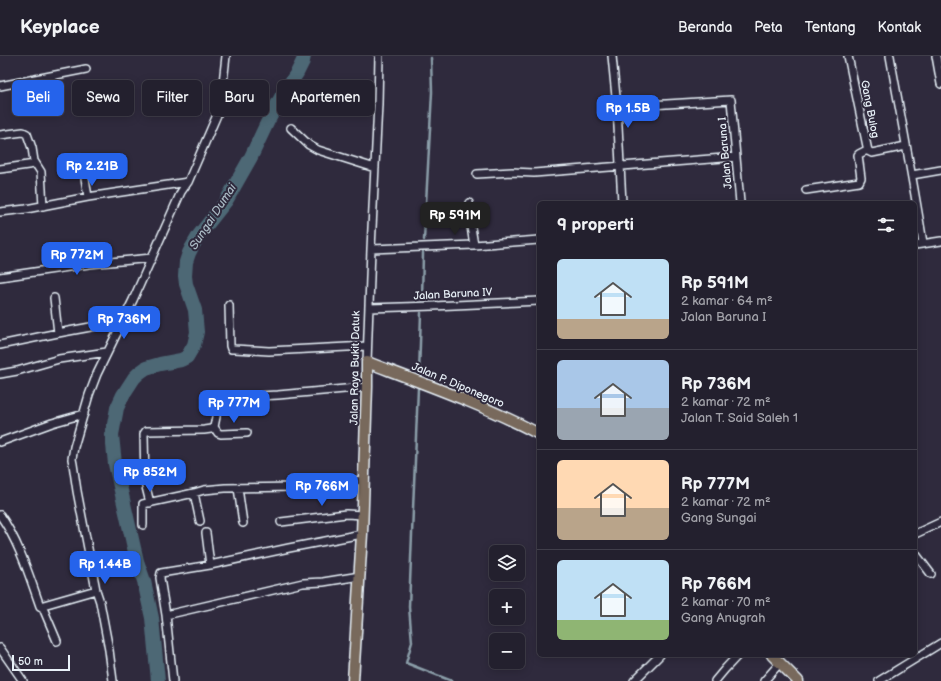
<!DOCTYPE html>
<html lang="id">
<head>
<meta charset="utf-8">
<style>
	body { margin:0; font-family:"Balsamiq Sans",sans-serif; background:#2b2836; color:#f1f3f6; height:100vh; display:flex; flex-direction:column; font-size:15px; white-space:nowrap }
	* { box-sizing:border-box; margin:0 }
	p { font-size:13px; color:#a3a3aa }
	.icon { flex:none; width:22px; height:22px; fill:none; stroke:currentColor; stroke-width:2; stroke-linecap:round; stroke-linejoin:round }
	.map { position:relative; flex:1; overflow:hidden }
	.sheet { position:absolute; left:537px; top:145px; width:380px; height:456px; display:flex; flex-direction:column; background:#23202e; border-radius:6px; box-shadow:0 2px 10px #0003,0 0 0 1px #403e4a }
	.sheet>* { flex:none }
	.banner { position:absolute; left:12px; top:24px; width:380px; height:36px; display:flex; gap:8px }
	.tools { position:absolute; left:489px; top:489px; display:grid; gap:8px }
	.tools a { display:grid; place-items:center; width:36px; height:36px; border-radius:6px; background:#23202e; box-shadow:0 2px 10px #0003,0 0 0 1px #403e4a; font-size:20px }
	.scale { position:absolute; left:12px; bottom:10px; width:58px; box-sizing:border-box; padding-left:4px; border:2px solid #e8f1f8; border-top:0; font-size:11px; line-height:14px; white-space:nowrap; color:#e8f1f8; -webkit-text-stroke:3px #2f2a3d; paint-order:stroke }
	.price { position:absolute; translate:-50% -34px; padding:0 9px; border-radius:8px; background:#2563eb; color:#fff; font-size:13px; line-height:26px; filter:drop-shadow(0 1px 2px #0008) }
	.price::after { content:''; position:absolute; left:50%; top:24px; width:12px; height:9px; margin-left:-6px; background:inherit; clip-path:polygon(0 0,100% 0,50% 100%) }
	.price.selected { background:#222; color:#fff }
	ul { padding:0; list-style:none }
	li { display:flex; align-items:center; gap:12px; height:100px; padding:0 20px }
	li+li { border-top:1px solid #403e4a }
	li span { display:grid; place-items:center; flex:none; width:112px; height:80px; border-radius:6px; color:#555 }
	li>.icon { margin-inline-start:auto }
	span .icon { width:48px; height:48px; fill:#fffc; stroke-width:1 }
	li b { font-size:17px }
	h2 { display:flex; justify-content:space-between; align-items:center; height:48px; padding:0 20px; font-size:17px }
	.chip { padding:0 14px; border-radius:6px; background:#23202e; box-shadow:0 2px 10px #0003,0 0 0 1px #403e4a; font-size:14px; line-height:36px }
	.chip.selected { background:#2563eb; color:#fff }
	header { display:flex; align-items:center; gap:24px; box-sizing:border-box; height:56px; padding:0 20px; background:#23202e; border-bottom:1px solid #403e4a }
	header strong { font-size:19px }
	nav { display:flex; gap:22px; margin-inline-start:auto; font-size:14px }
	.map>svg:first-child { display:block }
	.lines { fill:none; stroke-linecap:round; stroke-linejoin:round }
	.stream { stroke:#8b9ea9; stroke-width:2.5 }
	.river { stroke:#4d6775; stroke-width:14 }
	.street-casing { stroke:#e8f1f8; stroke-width:10 }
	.primary-casing { stroke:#e8f1f8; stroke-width:13 }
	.street { stroke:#2f2a3d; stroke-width:7 }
	.primary { stroke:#78695c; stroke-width:10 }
	.labels { text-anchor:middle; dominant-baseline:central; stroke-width:4; stroke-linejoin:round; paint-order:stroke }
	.street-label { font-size:11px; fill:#e8f1f8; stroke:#2f2a3d }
	.water-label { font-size:12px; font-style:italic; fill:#aabac4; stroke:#2f2a3d }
</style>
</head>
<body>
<header>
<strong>Keyplace</strong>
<nav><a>Beranda</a><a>Peta</a><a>Tentang</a><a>Kontak</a></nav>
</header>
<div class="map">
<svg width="941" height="625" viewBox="0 0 941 625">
	<rect width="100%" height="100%" fill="#2f2a3d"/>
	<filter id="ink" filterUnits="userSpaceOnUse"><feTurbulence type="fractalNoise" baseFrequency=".025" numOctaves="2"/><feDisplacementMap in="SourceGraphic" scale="8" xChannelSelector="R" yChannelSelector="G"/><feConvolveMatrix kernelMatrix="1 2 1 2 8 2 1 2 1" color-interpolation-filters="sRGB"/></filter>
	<g filter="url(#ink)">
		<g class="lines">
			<!-- stream -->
			<path class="stream" d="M 424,184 L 432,36 L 431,2
				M 422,244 L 423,197
				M 419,318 L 421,257
				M 418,332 L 409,551 L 412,586 L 406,607 L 452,625"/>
			<!-- river -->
			<path class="river" d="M 158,625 L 152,562 L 144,525 L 137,505 L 115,408 L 112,379 L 117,352 L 123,339 L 134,322 L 139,317 L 146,312 L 160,308 L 181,304 L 187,301 L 194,289 L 197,276 L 195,254 L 186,228 L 185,220 L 186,206 L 189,197 L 192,191 L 199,179 L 226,145 L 251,101 L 267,67 L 281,41 L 297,17 L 303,5 L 304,0"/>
			<!-- street casing -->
			<g class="street-casing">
				<path id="street" d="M 612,0 L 617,51 L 622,147
					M 848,0 L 868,95 L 872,97 L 906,90
					M 890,0 C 901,62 913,124 923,187
					M 936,0 L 941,28
					M 0,30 L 86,13
					M 617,51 L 683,47 L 731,44 L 740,147
					M 291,72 L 309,89 L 318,94 L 375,112
					M 0,79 L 23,76 L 27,78 L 32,92 L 34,105 L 41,116 L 43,150
					M 78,102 L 81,114 L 84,117 L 85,122 L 88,141
					M 0,113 L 35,108
					M 477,118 L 512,116 L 534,117 L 736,101
					M 912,119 L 941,114
					M 806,134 L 859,126 L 861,122 L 858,99 L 859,98 L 867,94
					M 469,147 L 470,165 L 474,189
					M 0,156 L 26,153 L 88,141 L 188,126
					M 915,189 L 941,185
					M 371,193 L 474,189 L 539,184
					M 0,221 L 89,208 L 152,202
					M 54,242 L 58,277
					M 229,249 L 230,290 L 231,293 L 234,293 L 269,295 L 367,290
					M 369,252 L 433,250 L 539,245
					M 0,289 L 58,277 L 123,265
					M 367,306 L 371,193 L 378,48 L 379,0
					M 0,318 L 17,315 L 59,303 L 107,296
					M 214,371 L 218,377 L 221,378 L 247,377
					M 0,386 L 52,367 L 84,358
					M 238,432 L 243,467
					M 194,437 L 200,465
					M 150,447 L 145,427 L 144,378 L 146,375 L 204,374 L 211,373 L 214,371 L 216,361 L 217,344 L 220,342 L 278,339 L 367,331
					M 0,459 C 19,486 29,519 40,550 L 43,552 L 57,585
					M 281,466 L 346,458 L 363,459
					M 143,469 L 143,448 L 194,437 L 204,434 L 225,432 L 295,431 L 365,424
					M 206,477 L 210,509
					M 915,478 L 941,466
					M 915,497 L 931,518
					M 40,550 L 96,534
					M 166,559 L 303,527 L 323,526 L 360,520
					M 0,592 L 23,625
					M 113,625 L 109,594 L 100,546 L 96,534 L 77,435 L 73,408 L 72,403 L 74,391 L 89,339 L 97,318 L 133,244 L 181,136 L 188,126 L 217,59 L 222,36 L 226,0
					M 173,625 L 166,559 L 160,522 L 161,517 L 210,509 L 289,492 L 362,478
					M 634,625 L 660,599
					M 715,625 L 725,613 L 738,599
					M 764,625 L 780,607
					M 879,625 L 941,587"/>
			</g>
			<!-- primary casing -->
			<g class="primary-casing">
				<path id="primary" d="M 772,599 L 798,625
					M 353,625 L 362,478 L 367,331 L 367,306 C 425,328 484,349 539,378"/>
			</g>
			<!-- street -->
			<use href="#street" class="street"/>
			<!-- primary -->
			<use href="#primary" class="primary"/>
		</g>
	</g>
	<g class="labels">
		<!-- street labels -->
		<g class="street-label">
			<text transform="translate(870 53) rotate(79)">Gang Bulog</text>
			<text transform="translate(725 97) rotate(-95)">Jalan Baruna I</text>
			<text transform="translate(453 238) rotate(-3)">Jalan Baruna IV</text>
			<text transform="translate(355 312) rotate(-89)">Jalan Raya Bukit Datuk</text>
			<text transform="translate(458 329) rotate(23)">Jalan P. Diponegoro</text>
		</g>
		<!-- water labels -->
		<g class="water-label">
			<text transform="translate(213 161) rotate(-57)">Sungai Dumai</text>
		</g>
	</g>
</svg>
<div class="tools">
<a><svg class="icon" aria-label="layers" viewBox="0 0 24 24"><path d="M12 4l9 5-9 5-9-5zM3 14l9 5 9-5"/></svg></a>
<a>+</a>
<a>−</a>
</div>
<div class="scale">50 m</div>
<b class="price" style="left:628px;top:73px">Rp 1.5B</b>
<b class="price" style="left:92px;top:131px">Rp 2.21B</b>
<b class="price selected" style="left:455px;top:180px">Rp 591M</b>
<b class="price" style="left:77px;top:220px">Rp 772M</b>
<b class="price" style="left:124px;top:284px">Rp 736M</b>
<b class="price" style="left:234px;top:368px">Rp 777M</b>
<b class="price" style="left:150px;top:437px">Rp 852M</b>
<b class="price" style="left:322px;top:451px">Rp 766M</b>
<b class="price" style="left:105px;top:529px">Rp 1.44B</b>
<div class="banner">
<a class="chip selected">Beli</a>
<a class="chip">Sewa</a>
<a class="chip">Filter</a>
<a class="chip">Baru</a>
<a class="chip">Apartemen</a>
</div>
<section class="sheet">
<h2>9 properti<svg class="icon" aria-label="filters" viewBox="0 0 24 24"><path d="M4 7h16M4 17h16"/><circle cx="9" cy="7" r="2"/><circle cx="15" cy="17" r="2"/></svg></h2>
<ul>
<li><span style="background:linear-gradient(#bfe0f5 75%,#b9a48a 0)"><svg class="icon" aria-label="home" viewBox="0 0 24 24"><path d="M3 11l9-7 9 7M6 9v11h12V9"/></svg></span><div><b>Rp 591M</b><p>2 kamar · 64 m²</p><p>Jalan Baruna I</p></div></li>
<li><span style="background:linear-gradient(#a9c7e8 60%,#9aa5b1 0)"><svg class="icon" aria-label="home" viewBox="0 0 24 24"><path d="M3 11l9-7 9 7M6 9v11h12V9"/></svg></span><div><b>Rp 736M</b><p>2 kamar · 72 m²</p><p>Jalan T. Said Saleh 1</p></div></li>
<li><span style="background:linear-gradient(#ffd9b3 60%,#b9a48a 0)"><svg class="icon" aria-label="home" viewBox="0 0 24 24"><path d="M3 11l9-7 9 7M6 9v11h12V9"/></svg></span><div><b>Rp 777M</b><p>2 kamar · 72 m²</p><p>Gang Sungai</p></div></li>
<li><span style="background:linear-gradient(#bfe0f5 75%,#8fb573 0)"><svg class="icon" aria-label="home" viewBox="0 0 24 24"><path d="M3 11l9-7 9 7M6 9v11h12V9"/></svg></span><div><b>Rp 766M</b><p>2 kamar · 70 m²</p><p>Gang Anugrah</p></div></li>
</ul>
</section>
</div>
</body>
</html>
